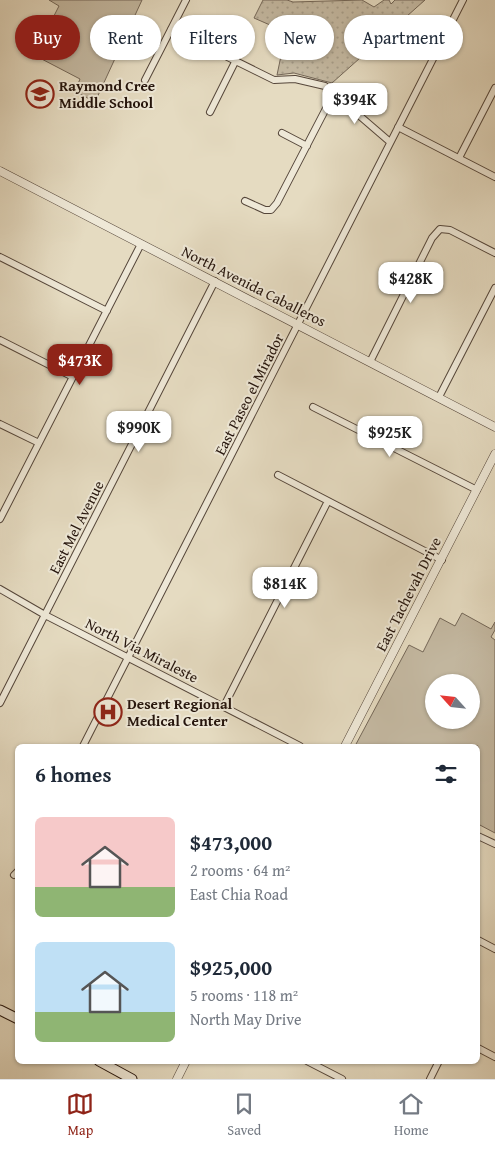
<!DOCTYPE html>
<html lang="en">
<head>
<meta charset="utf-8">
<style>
	body { margin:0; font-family:"Gentium Book Plus",serif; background:#f2f2f3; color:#1f2937; height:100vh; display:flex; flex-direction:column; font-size:19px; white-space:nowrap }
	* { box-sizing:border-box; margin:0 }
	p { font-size:16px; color:#747a83 }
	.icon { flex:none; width:28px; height:28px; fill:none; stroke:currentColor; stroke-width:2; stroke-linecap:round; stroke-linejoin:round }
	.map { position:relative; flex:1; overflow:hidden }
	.details { position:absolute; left:15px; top:744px; width:465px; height:320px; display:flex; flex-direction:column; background:#fff; border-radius:8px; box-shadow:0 1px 4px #0004 }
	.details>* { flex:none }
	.top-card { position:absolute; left:15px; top:15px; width:465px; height:45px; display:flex; gap:10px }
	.needle { width:32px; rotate:297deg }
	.controls { position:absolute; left:425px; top:674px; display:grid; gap:10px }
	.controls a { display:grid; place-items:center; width:55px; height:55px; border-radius:50%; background:#fff; box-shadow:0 1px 4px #0004; font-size:25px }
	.price { position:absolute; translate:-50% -42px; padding:0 11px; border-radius:10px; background:#fff; color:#222; font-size:16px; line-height:32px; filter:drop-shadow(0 1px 2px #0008) }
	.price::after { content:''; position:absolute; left:50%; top:30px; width:15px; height:11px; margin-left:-8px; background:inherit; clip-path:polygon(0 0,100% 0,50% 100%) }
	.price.active { background:#8f2418; color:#fff }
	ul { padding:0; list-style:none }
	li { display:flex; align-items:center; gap:15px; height:125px; padding:0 20px }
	li span { display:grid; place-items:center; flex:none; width:140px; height:100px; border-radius:8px; color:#555 }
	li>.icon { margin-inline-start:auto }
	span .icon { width:60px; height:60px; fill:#fffc; stroke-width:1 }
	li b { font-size:21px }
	h2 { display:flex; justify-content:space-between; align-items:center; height:60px; padding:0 20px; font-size:21px }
	.pill { padding:0 18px; border-radius:22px; background:#fff; box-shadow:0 1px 4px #0004; font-size:18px; line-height:45px }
	.pill.active { background:#8f2418; color:#fff }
	.dock { display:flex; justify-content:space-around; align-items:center; height:70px; border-top:1px solid #e0e1e3; background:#fff; font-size:14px; color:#747a83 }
	.dock a { display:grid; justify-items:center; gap:2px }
	.dock .active { color:#8f2418 }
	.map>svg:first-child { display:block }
	.grass { fill:url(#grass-dots); stroke:#746758 }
	.green { fill:#c4b9a2; stroke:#746758; fill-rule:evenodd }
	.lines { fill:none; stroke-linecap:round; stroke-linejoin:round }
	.minor-casing { stroke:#55463a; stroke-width:8 }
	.tertiary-casing { stroke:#55463a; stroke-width:9 }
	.secondary-casing { stroke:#25150d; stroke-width:11 }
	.minor { stroke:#eee8d7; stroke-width:6 }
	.tertiary { stroke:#eee8d7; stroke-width:8 }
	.secondary { stroke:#eee8d7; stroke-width:9 }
	.labels { text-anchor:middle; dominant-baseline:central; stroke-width:4; stroke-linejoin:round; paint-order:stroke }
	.poi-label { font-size:15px; font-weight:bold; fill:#25150d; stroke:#eee8d7; text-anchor:start }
	.street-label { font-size:15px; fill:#25150d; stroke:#eee8d7 }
</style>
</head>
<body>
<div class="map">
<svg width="495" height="1079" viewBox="0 0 495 1079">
	<defs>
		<pattern id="grass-dots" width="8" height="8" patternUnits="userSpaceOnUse" patternTransform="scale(1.25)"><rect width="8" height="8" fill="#c4b9a2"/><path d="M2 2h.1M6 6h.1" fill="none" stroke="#a89e8a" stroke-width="1.8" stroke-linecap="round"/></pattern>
	</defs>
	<rect width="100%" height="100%" fill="#e5dbc1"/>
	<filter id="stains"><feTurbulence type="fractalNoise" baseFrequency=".004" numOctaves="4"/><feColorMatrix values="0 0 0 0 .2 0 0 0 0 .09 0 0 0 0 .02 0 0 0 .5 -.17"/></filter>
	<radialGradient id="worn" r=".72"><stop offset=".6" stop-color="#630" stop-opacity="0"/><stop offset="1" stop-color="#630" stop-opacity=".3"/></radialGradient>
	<!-- grass -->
	<path class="grass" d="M 263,0 L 287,0 L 293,2 L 362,0 L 374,7 L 384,0 L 389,0 L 391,4 L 395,0 L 425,0 L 332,83 L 294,73 L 277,75 L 286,32 L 254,18 Z"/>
	<!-- green -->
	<path class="green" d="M 49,0 L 142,0 L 95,102 L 75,91 L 80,79 L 34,55 L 59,6 Z
		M 462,613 L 491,629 L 495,622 L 495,630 L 491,637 L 495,640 L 495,833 L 478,824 L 478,746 L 355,746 L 409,645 L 423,652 L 440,618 L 455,626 ZM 434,682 L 471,682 L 471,720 L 434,720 Z"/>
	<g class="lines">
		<!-- minor casing -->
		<g class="minor-casing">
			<path id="minor" d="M 171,29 L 274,80 L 295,79 L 325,86 L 390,142
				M 145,80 L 186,0
				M 210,112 L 236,60
				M 398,127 L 495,177
				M 282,133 L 307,146
				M 459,158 L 495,88
				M 245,201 L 265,210 L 271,210 L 277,203 L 334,93
				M 0,257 L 107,311
				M 0,340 L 73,377
				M 370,362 L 432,238 L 440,229 L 450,230 L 495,253
				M 439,397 L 495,288
				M 313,407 L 477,490
				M 0,424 L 39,443
				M 278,475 L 442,560
				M 0,519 L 141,244
				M 0,589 L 45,615 L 300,746
				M 0,703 L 215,281
				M 224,706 L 328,501
				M 83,746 L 463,0
				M 478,836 L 495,844
				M 14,875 L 18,871
				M 478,940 L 495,949
				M 478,1048 L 495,1057
				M 307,1061 L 342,1079
				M 430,1079 L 439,1061"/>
		</g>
		<!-- tertiary casing -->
		<g class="tertiary-casing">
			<path id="tertiary" d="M 0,171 L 495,427
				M 345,746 L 495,454
				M 177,1079 L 186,1061"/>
		</g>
		<!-- secondary casing -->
		<g class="secondary-casing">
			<path id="secondary" d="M 0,1010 L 18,1019
				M 99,1061 L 132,1079"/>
		</g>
		<!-- minor -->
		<use href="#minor" class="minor"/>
		<!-- tertiary -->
		<use href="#tertiary" class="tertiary"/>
		<!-- secondary -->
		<use href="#secondary" class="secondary"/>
	</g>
	<!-- icons -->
	<defs>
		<g id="school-ring" transform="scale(1.4375)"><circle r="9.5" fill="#eee8d7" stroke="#8f2418" stroke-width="1.5"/><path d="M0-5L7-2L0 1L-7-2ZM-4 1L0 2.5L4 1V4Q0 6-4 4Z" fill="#8f2418"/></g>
		<g id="hospital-ring" transform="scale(1.4375)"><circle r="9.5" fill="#eee8d7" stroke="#8f2418" stroke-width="1.5"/><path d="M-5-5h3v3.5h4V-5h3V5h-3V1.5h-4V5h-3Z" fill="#8f2418"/></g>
	</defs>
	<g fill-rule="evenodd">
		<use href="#school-ring" x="40" y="94"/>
		<use href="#hospital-ring" x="108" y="712"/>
	</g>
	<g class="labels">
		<!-- poi labels -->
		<g class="poi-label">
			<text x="59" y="85">Raymond Cree<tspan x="59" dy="17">Middle School</tspan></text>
			<text x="127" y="703">Desert Regional<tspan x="127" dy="17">Medical Center</tspan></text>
		</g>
		<!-- street labels -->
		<g class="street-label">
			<text transform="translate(254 286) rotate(27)">North Avenida Caballeros</text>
			<text transform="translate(249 394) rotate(-63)">East Paseo el Mirador</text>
			<text transform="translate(76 527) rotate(-63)">East Mel Avenue</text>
			<text transform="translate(408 594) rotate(-63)">East Tachevah Drive</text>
			<text transform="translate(142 650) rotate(27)">North Via Miraleste</text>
		</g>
	</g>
	<rect width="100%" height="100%" filter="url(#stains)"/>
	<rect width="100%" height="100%" fill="url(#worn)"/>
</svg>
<div class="controls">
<a><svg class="needle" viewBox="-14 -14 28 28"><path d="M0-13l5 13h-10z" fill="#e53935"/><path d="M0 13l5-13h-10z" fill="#747a83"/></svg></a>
</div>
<b class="price" style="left:355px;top:125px">$394K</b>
<b class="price" style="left:411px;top:304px">$428K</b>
<b class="price active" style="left:80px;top:386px">$473K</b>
<b class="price" style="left:139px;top:453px">$990K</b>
<b class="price" style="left:390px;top:458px">$925K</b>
<b class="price" style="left:285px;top:609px">$814K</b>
<div class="top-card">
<a class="pill active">Buy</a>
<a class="pill">Rent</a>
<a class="pill">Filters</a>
<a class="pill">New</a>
<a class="pill">Apartment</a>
</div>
<section class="details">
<h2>6 homes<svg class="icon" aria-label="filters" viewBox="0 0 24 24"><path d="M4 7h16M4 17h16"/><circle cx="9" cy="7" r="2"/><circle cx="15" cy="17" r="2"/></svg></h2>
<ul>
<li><span style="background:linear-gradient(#f6c9c9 70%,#8fb573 0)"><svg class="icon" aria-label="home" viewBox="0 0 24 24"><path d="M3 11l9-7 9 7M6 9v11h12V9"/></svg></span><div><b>$473,000</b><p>2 rooms · 64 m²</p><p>East Chia Road</p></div></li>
<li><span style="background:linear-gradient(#bfe0f5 70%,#8fb573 0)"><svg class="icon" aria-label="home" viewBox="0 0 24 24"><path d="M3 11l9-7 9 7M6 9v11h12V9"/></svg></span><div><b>$925,000</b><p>5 rooms · 118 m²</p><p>North May Drive</p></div></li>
</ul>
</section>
</div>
<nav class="dock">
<a class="active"><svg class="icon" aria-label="map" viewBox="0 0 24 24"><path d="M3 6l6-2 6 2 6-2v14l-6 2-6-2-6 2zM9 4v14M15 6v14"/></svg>Map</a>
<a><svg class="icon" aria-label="saved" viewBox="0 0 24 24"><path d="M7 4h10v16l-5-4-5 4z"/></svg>Saved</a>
<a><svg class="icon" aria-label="home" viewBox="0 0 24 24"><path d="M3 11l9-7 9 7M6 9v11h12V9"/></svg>Home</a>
</nav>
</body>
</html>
